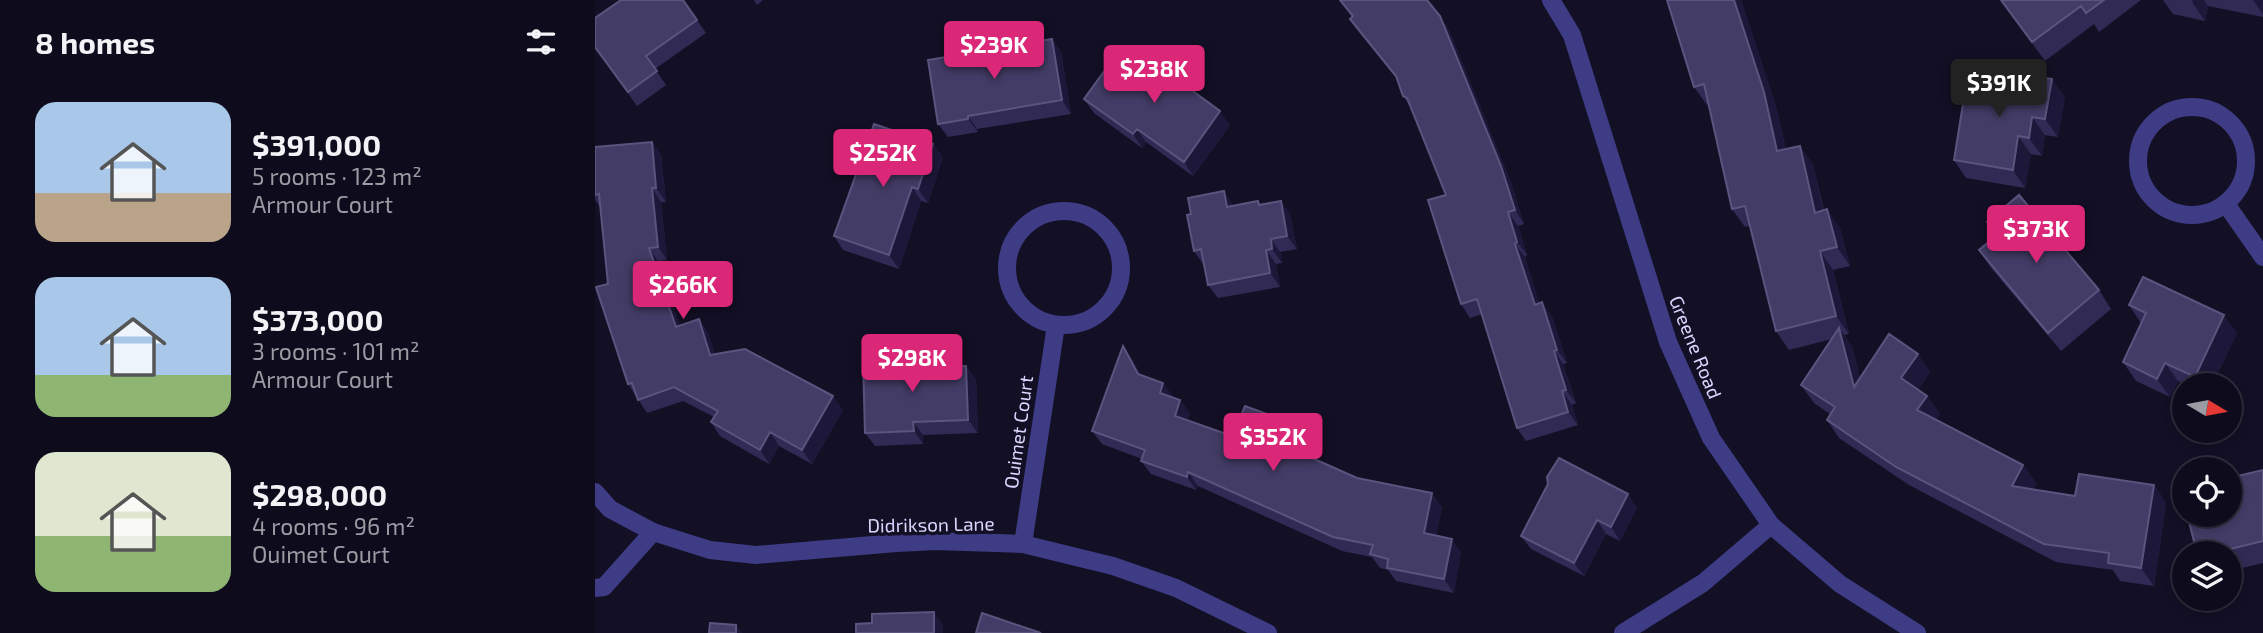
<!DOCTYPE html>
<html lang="en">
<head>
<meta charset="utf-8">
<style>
	body { margin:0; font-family:"Exo 2",sans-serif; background:#171525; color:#f1f3f6; height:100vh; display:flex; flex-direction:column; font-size:26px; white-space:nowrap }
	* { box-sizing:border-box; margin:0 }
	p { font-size:23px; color:#9b9ba3 }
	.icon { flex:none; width:38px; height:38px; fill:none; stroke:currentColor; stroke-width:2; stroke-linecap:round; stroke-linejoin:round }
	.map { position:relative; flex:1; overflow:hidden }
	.panel { display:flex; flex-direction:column; background:#0e0c1c; width:595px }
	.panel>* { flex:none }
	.needle { width:46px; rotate:100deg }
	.buttons { position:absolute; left:1577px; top:373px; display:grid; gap:14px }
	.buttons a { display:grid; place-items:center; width:70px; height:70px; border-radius:50%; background:#0e0c1c; box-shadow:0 4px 10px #0003,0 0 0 2px #2e2c3b; font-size:35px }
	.price { position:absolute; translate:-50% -60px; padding:0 16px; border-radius:7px; background:#db2777; color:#fff; font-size:23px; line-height:46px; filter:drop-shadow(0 2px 4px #0008) }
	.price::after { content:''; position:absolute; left:50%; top:42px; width:21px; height:16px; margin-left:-10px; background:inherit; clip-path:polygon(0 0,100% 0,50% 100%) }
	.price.active { background:#222; color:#fff }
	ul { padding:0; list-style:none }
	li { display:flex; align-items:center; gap:21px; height:175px; padding:0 35px }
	li span { display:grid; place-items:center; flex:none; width:196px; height:140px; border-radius:21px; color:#555 }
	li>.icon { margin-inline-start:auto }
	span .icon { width:84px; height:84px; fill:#fffc; stroke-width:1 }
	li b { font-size:30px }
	h2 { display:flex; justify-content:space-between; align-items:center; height:84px; padding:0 35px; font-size:30px }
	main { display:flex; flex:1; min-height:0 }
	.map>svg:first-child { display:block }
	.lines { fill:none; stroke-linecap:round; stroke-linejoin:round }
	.lane { stroke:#3d3c84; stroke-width:18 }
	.street { stroke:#3d3c84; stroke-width:18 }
	.wall { fill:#312a54 }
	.shaded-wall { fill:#1d183a }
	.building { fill:#433c66; stroke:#5b547e; stroke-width:2 }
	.labels { text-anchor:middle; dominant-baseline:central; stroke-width:7; stroke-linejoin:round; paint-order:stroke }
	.street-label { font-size:19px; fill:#dad6fe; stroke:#131026 }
</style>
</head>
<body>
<main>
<section class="panel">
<h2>8 homes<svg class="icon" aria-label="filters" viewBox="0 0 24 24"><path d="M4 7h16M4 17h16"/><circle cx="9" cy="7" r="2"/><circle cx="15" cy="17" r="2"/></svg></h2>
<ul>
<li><span style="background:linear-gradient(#a9c7e8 65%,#b9a48a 0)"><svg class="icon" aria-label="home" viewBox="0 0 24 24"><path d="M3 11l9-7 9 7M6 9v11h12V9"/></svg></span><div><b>$391,000</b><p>5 rooms · 123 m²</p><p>Armour Court</p></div></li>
<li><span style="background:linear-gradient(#a9c7e8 70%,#8fb573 0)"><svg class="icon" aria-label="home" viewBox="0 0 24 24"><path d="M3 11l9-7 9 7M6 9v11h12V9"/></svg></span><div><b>$373,000</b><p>3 rooms · 101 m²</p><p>Armour Court</p></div></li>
<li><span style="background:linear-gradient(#dfe7d0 60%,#8fb573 0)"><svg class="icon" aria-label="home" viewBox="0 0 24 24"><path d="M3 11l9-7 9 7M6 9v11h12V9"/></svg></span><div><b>$298,000</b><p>4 rooms · 96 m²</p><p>Ouimet Court</p></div></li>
</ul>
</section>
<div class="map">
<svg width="1668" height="633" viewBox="0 0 1668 633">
	<rect width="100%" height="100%" fill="#131026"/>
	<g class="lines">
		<!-- lane -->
		<path class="lane" d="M 0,588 L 9,587 L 58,532"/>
		<!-- street -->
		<path class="street" d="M 956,0 L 977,35 L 1073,342 L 1116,438 L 1176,525 L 1245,584 L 1322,633
			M1543 161a54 54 0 1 1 108 0a54 54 0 1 1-108 0Z
			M 1631,204 L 1668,257
			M412 268a57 57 0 1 1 114 0a57 57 0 1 1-114 0Z
			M 0,492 L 15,509 L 58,532 L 115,550 L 161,555 L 301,543 L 341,541 L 428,544 L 518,566 L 581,588 L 673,633
			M 428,544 L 461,325
			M 1028,633 L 1108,583 L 1176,525"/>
	</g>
	<!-- wall -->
	<path class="wall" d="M 88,0 L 111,33 L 60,69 L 71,85 L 42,106 L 0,47 Z
		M 159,0 L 168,0 L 162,5 Z
		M 744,0 L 832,0 L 854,30 L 915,180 L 929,224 L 923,226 L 932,255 L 930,257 L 944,303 L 957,316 L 972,363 L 968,364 L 981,403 L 977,405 L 983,425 L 931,441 L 922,428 L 887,314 L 875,318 L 866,304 L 851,195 L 817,109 L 808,96 L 802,79 L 764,32 L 755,19 L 757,17 Z
		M 1072,0 L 1146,0 L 1182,110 L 1191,150 L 1205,146 L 1218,165 L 1229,210 L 1245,228 L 1255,266 L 1238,270 L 1254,334 L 1249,335 L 1257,346 L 1265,378 L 1335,372 L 1323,390 L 1332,396 L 1345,414 L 1341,419 L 1428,465 L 1441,483 L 1438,489 L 1480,496 L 1559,485 L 1571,503 L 1559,586 L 1525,581 L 1518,570 L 1461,562 L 1314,485 L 1244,438 L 1232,420 L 1235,414 L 1219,403 L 1206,385 L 1237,339 L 1194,350 L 1181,331 L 1155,226 L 1150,227 L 1137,209 L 1114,104 L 1112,105 L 1099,87 Z
		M 1406,0 L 1546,0 L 1504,32 L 1499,24 L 1450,61 Z
		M 1568,0 L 1668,0 L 1668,17 L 1613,6 L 1610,21 L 1578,14 Z
		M 457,39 L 466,52 L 476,114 L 382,129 L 383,132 L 353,137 L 343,124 Z
		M 582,75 L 583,81 L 635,125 L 598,176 L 551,142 L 547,148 L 499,113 L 489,99 L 529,78 Z
		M 1470,97 L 1463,137 L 1450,135 L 1447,156 L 1436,154 L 1430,188 L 1371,178 L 1359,160 Z
		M 57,142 L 66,155 L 71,202 L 66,202 L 72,260 L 63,261 L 85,326 L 104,319 L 113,333 L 120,354 L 248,410 L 217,464 L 184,446 L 174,464 L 125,436 L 116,422 L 119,417 L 88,401 L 52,413 L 33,384 L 13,284 L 5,207 L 0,200 L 0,147 Z
		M 338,144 L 348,157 L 333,203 L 326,201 L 304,269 L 248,250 L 239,236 Z
		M 663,201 L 666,205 L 686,201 L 695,215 L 702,249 L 685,252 L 687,263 L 681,264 L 685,287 L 623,298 L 613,285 L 609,264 L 608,264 L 599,251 L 638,205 L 638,206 Z
		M 1392,222 L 1504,290 L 1516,309 L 1466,351 L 1397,269 L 1384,250 L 1401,236 Z
		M 1534,305 L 1642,333 L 1617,385 L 1591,385 L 1583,381 L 1575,397 L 1541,381 L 1528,362 L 1546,323 Z
		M 537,359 L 546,375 L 578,396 L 578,398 L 585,400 L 595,414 L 592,420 L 637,436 L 683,421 L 689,424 L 699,437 L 694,448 L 762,478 L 847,507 L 841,536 L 866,552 L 859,593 L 801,581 L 793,570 L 785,568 L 777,557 L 747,551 L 603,486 L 601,490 L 556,474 L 546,461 L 547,459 L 507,444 L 497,431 Z
		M 371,366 L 381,380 L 383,433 L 328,435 L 328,444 L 280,446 L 270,433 L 344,367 Z
		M 1668,470 L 1668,563 L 1634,571 L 1634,553 L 1602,553 Z
		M 1033,494 L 1042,508 L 1025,541 L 1011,534 L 989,576 L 936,549 L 926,536 Z"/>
	<!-- shaded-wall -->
	<path class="shaded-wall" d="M 1139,0 L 1146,0 L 1182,110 L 1195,170 L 1182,151 Z
		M 1598,0 L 1609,0 L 1613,6 L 1610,21 L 1597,2 Z
		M 1658,0 L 1668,0 L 1668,14 Z
		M 845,16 L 854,30 L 915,180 L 929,224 L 920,210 Z
		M 457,39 L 466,52 L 476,114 L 467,100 Z
		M 572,62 L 582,75 L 585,89 L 576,75 Z
		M 1457,79 L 1470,97 L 1463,137 L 1450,119 Z
		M 625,111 L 635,125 L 598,176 L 589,162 Z
		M 373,116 L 382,129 L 383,132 L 373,119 Z
		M 1437,117 L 1450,135 L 1447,156 L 1434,138 Z
		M 542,129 L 551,142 L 547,148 L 538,134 Z
		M 1423,136 L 1436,154 L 1430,188 L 1418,170 Z
		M 57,142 L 66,155 L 71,202 L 61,188 Z
		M 338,144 L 348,157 L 333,203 L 323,189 Z
		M 1205,146 L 1218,165 L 1233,231 L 1220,213 Z
		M 317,187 L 326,201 L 304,269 L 294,255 Z
		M 57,188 L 66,202 L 72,260 L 63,247 Z
		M 629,191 L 638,205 L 641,221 L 632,207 Z
		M 686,201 L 695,215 L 702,249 L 692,236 Z
		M 1232,209 L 1245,228 L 1255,266 L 1242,247 Z
		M 913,212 L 923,226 L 932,255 L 922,242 Z
		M 676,239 L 685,252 L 687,263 L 677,249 Z
		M 920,244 L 930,257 L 949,318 L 940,305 Z
		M 54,248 L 63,261 L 90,341 L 81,327 Z
		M 671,250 L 681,264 L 685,287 L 675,273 Z
		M 1225,251 L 1238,270 L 1254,334 L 1241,316 Z
		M 947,302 L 957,316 L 972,363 L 962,350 Z
		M 1629,315 L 1642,333 L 1617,385 L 1605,385 L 1600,377 Z
		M 104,319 L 113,333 L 125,368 L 115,355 Z
		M 1244,328 L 1257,346 L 1272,405 L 1259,387 Z
		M 528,346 L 537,359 L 552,387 L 543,374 Z
		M 959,351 L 968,364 L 981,403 L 971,390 Z
		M 1323,354 L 1335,372 L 1319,397 L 1306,378 Z
		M 337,357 L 346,370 L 337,367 Z
		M 1570,363 L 1583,381 L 1575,397 L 1562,379 Z
		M 371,366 L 381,380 L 383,433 L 373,420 Z
		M 568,383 L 578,396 L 575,407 L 565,393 Z
		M 967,391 L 977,405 L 983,425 L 973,412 Z
		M 238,396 L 248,410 L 217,464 L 207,450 Z
		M 1332,396 L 1345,414 L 1335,428 L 1322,410 Z
		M 585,400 L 595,414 L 589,429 L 580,416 Z
		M 680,417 L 688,428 L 689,424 L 699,437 L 691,455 L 681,442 Z
		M 318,422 L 328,435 L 328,444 L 319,431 Z
		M 175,432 L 184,446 L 174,464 L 165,450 Z
		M 1428,465 L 1441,483 L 1430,505 L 1417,486 Z
		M 593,472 L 603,486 L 601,490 L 592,477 Z
		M 1559,485 L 1571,503 L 1559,586 L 1546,568 Z
		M 837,493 L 847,507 L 839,547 L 829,533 Z
		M 1033,494 L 1042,508 L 1025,541 L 1016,527 Z
		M 1002,520 L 1011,534 L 989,576 L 979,563 Z
		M 857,539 L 866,552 L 859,593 L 849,579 Z
		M 339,612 L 348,625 L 348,633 L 339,633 Z
		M 141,625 L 147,633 L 141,633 Z"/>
	<!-- building -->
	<path class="building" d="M 26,0 L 88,0 L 102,20 L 51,56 L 62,71 L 33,92 L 0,47 L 0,18 Z
		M 745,0 L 832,0 L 845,16 L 906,166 L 920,210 L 913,212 L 922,242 L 920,244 L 940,305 L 947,302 L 962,350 L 959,351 L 971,390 L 967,391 L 973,412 L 922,428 L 882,299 L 866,304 L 833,200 L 851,195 L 812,98 L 808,96 L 801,76 L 755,19 L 758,16 Z
		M 1072,0 L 1139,0 L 1169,92 L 1182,151 L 1205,146 L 1220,213 L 1232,209 L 1242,247 L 1225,251 L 1241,316 L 1181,331 L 1150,206 L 1137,209 L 1109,84 L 1099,87 Z
		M 1406,0 L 1509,0 L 1491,13 L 1486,6 L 1437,42 Z
		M 457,39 L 467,100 L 373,116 L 373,119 L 343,124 L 333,60 Z
		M 550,49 L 572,62 L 576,75 L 625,111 L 589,162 L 542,129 L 538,134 L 489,99 L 513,66 L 529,78 Z
		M 1420,73 L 1457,79 L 1450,119 L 1437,117 L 1434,138 L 1423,136 L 1418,170 L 1359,160 L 1372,79 L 1418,86 Z
		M 279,124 L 338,144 L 323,189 L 317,187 L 294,255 L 239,236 Z
		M 57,142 L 61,188 L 57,188 L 63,247 L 54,248 L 81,327 L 104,319 L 115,355 L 150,349 L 238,396 L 207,450 L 175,432 L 165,450 L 116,422 L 123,411 L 79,387 L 43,400 L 37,383 L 33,384 L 1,287 L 13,284 L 4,194 L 0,195 L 0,147 Z
		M 629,191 L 632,207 L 663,201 L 664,205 L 686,201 L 692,236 L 676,239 L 677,249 L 671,250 L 675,273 L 613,285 L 606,249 L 599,251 L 592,215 L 596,214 L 593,198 Z
		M 1424,195 L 1504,290 L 1453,333 L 1384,250 L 1402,235 L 1392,222 Z
		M 1548,277 L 1629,315 L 1600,377 L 1570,363 L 1562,379 L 1528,362 L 1551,313 L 1534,305 Z
		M 1244,328 L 1259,387 L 1294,334 L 1323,354 L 1306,378 L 1332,396 L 1322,410 L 1428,465 L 1417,486 L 1480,496 L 1484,474 L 1559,485 L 1546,568 L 1513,563 L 1514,553 L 1449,544 L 1301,467 L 1232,420 L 1240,407 L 1206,385 Z
		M 528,346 L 543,374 L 568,383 L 565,393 L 585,400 L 580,416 L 637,436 L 650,406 L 680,417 L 680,420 L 689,424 L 681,442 L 762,478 L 837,493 L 829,533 L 857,539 L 849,579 L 792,568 L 793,559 L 775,554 L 778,545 L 738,537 L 593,472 L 592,477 L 546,461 L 550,450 L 497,431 Z
		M 337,357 L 337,367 L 371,366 L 373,420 L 318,422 L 319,431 L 270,433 L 268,359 Z
		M 964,458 L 1033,494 L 1016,527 L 1002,520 L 979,563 L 926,536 L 953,484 L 952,477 Z
		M 1668,470 L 1668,541 L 1619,553 L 1602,553 L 1592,514 L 1634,514 L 1634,478 Z
		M 1589,489 L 1589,501 L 1586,490 Z
		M 339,612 L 339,633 L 261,633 L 261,624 L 277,623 L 277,614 Z
		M 387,613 L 446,633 L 381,633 Z
		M 115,623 L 141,625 L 141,633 L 114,633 Z"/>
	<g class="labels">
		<!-- street labels -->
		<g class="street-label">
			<text transform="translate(1101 347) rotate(68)">Greene Road</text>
			<text transform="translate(423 432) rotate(-82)">Ouimet Court</text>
			<text transform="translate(336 524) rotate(-1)">Didrikson Lane</text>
		</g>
	</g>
</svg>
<div class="buttons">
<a><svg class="needle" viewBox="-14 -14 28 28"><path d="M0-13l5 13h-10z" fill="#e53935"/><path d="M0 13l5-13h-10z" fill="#9b9ba3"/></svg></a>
<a><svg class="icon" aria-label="locate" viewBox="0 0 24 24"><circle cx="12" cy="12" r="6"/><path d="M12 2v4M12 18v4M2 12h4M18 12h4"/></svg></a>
<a><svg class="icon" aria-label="layers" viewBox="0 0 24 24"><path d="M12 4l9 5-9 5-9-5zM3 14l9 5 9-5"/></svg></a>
</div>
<b class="price" style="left:399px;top:81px">$239K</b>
<b class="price" style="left:559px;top:105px">$238K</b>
<b class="price active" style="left:1404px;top:119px">$391K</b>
<b class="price" style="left:288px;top:189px">$252K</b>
<b class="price" style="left:1441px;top:265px">$373K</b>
<b class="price" style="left:88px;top:321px">$266K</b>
<b class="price" style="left:317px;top:394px">$298K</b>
<b class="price" style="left:678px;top:473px">$352K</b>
</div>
</main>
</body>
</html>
